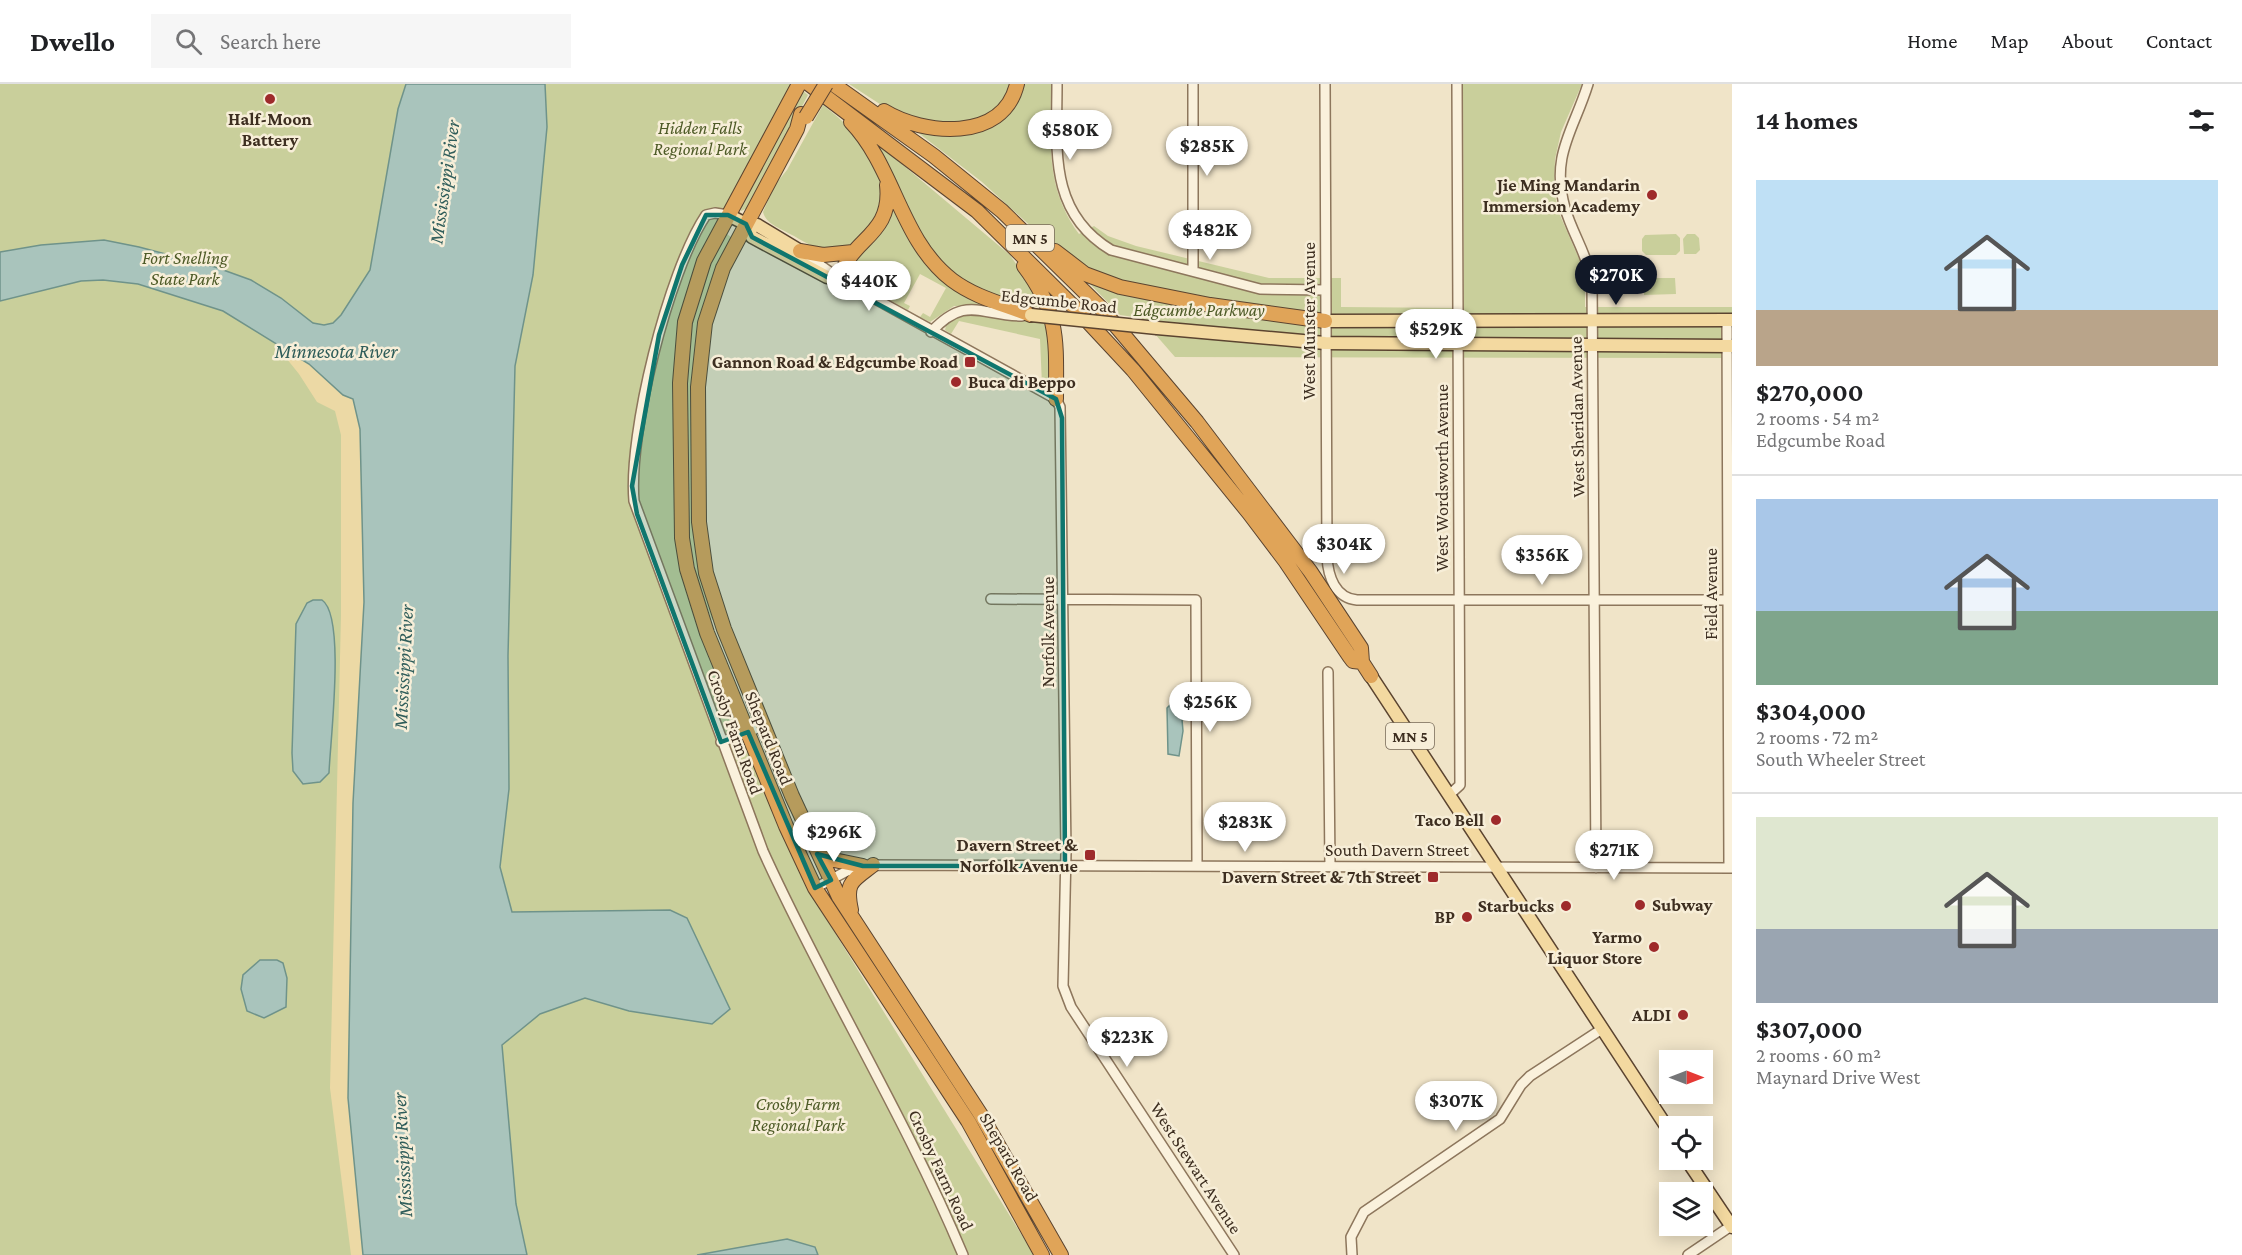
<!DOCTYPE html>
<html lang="en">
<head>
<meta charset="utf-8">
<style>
	body { margin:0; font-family:"Crimson Pro",serif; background:#f6f6f6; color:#202124; height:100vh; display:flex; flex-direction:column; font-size:22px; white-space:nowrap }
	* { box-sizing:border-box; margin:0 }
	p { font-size:20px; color:#757577 }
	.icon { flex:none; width:33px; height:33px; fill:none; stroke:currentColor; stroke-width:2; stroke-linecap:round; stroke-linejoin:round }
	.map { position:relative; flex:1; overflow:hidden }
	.details { display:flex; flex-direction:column; background:#fff; width:510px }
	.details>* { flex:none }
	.needle { width:39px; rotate:90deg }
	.tools { position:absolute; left:1659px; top:966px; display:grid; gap:12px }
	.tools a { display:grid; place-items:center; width:54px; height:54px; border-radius:0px; background:#fff; box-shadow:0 3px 15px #0003; font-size:30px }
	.price { position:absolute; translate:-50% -51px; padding:0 14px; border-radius:21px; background:#fff; color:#222; font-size:20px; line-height:39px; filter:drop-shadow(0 2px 3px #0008) }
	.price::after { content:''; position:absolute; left:50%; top:36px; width:18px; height:14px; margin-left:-9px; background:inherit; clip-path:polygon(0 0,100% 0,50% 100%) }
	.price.on { background:#111827; color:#fff }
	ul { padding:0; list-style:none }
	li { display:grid; align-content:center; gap:12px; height:318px; padding:0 24px }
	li+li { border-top:2px solid #e0e0e0 }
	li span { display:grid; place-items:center; height:186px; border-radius:0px; color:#555 }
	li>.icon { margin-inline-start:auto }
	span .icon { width:108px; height:108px; fill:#fffc; stroke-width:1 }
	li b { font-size:26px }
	h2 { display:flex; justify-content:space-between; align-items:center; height:72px; padding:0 24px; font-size:26px }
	header { display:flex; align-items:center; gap:36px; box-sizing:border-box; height:84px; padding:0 30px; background:#fff; border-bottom:2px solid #e0e0e0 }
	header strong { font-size:28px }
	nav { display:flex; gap:33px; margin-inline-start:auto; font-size:21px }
	.search { width:420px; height:54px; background:#f6f6f6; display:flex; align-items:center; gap:15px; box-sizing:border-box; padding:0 21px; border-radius:0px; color:#757577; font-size:22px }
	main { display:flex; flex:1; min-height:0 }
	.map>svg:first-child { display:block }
	.green { fill:#c9cf9b }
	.sand { fill:#ecd9a5 }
	.water { fill:#a9c4bc; stroke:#6f938a; stroke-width:1.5 }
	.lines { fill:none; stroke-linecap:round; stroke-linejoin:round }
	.minor-casing { stroke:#8d765c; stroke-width:12 }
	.major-casing { stroke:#5b4430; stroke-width:15 }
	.highway-casing { stroke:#5b4430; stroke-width:16 }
	.minor { stroke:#faf1dc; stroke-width:9 }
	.major { stroke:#f3d9a0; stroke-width:12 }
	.highway { stroke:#e0a458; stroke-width:14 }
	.major-bridge-casing { stroke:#5b4430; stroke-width:15; stroke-linecap:butt }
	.highway-bridge-casing { stroke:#5b4430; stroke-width:16; stroke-linecap:butt }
	.major-bridge { stroke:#f3d9a0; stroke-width:12 }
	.highway-bridge { stroke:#e0a458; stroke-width:14 }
	.marked { fill:#0f766e; fill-opacity:0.2; stroke:#0f766e; stroke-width:4.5; stroke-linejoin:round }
	.poi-dot { fill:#9e2a2b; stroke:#f7eed8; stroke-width:2 }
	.labels { text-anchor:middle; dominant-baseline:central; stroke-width:5; stroke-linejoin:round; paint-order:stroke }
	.shield { fill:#f7eed8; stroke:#756857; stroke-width:1.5 }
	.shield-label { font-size:16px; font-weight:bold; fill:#3d2e20 }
	.poi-label { font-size:18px; font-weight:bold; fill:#3d2e20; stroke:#f7eed8; text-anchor:end }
	.park-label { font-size:18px; font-style:italic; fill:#4d5a26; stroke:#f7eed8 }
	.street-label { font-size:18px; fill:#3d2e20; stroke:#f7eed8 }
	.water-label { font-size:20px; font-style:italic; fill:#2f5d5a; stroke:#f7eed8 }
</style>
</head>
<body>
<header>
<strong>Dwello</strong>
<div class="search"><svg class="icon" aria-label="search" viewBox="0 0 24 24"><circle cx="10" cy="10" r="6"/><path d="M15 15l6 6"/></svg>Search here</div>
<nav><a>Home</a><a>Map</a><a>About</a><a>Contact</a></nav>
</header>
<main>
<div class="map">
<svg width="1732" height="1171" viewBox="0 0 1732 1171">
	<rect width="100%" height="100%" fill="#f0e4c8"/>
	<!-- green -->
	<path class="green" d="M 0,0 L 406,0 L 398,25 L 370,186 L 348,1014 L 363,1171 L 0,1171 Z
		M 545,0 L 791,0 L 724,127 L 680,232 L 675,269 L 679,474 L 687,511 L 702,554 L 806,802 L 1034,1171 L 818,1171 L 815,1163 L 787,1155 L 697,1171 L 527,1171 L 516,1120 L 502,961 L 540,930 L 585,914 L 629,927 L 686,834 L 670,826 L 512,828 L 500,784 L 509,705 L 508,572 L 515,282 L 533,191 L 547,43 Z
		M 849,0 L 1013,0 L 1005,16 L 984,35 L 942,41 L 889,26 Z
		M 1021,0 L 1051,0 C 1051,55 1044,103 1079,150 L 1094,142 L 1108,152 L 1136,162 L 1269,194 L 1341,194 L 1341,223 L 1464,224 L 1463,0 L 1582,0 L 1561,48 L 1555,75 L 1554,107 L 1559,129 L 1580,177 L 1585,198 L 1585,223 L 1732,223 L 1732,274 L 1175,273 L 1141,234 L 1120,231 L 1089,199 L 1100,193 L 1058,167 L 982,98 L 916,47 L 979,46 Z
		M 803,7 L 808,11 L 748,124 L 741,127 L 742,119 Z
		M 823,21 C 850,42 873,65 882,100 C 890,129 858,168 828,166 C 814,165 802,156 790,150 C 780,144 766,140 763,128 L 774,102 L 787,86 Z
		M 878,60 L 1010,171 L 1046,224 C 1004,219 955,203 929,166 C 909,137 892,95 876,63 Z
		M 896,126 L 904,144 L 988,223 L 954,222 L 930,238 L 920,233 L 923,229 L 930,233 L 946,204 L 920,190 L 904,219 L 910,222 L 908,226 L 848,194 L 847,185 L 890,127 Z
		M 727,150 L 732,154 C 719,182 706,209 699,240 C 690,278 692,315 692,354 C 693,419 692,473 715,535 L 712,536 L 699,503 L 688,452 L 686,292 L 691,236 L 710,179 Z
		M 1676,150 L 1680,154 L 1680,167 L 1676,171 L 1646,171 L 1642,167 L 1642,155 L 1645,151 Z
		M 1687,150 L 1695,150 L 1699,154 L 1700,166 L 1696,170 L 1684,170 L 1683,155 Z
		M 1644,194 L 1675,194 L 1676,210 L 1644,211 Z
		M 968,229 L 1050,239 L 1051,297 L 1042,301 L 1040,255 L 959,237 L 951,250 L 945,246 L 947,237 Z"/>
	<!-- sand -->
	<path class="sand" d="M 270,254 L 309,280 L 343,311 L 353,315 L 360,345 L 364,518 L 353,719 L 348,1014 L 363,1171 L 351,1171 L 330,1004 L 341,531 L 341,351 L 335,327 L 317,318 L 299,290 Z"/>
	<!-- water -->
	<path class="water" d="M 406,0 L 545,0 L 547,43 L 533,191 L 515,282 L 508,572 L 509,705 L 500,783 L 512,828 L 670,826 L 687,834 L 730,925 L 712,940 L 629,927 L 585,914 L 540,930 L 502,961 L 516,1120 L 527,1171 L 363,1171 L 348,1014 L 353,719 L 364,518 L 360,345 L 353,315 L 343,311 L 309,280 L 223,227 L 138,200 L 103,196 L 81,197 L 0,217 L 0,168 L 41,161 L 104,156 L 139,163 L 215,183 L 251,196 L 281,214 L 313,239 L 324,241 L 333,239 L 341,231 L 370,186 L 398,25 Z
		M 313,516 L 322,516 C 346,532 330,658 329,689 L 320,698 L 303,700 L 293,687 L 292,669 L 296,540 L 307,519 Z
		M 1170,621 L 1180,621 L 1181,624 L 1183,647 L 1179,672 L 1168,670 L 1167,624 Z
		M 260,876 L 277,876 L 283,879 L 287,894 L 286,923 L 264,934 L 247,927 L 241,905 L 243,891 Z
		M 787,1155 L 815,1163 L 818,1171 L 697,1171 Z"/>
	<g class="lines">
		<!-- minor casing -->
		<g class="minor-casing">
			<path id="minor" d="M 1057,0 C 1057,65 1048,128 1111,166 L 1260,205 L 1325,206
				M 1193,0 L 1193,187
				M 1325,0 L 1327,473 C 1328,492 1335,514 1357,516 L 1728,516
				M 1588,0 C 1574,46 1550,71 1565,124 C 1572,149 1587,170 1592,197 L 1596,784
				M 728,131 L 715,129 L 706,131 C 668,188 628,350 634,417 L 763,767 C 825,904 905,1032 963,1171
				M 803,169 L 841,196 L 1056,315 L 1060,323 L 1066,768 L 1063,902 L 1071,923 L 1234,1171
				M 1727,236 L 1729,784
				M 931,248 C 966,211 979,231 1022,232
				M 991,515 L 1196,516 L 1197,782
				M 1328,588 L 1330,782
				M 721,658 L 763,642
				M 1449,711 L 1460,701 L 1457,0
				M 815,804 L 847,787 L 873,781 L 1732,784
				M 1352,1171 L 1351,1153 L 1364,1128 L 1500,1035 L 1521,1001 L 1530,992 L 1602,945
				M 1688,1171 L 1731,1142"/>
		</g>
		<!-- major casing -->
		<g class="major-casing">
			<path id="major" d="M 728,131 L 746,140 L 757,141 L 800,167
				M 746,140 L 752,153 L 827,193 L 841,196
				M 1325,237 L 1732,236
				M 1157,244 L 1325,259 L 1732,262
				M 1371,592 L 1670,1048
				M 1687,1076 L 1732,1143"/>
		</g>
		<!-- highway casing -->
		<g class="highway-casing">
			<path id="highway" d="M 799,0 L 704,177 L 685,238 L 680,299 L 682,454 L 687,485 L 707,549 L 786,742 L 815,804 L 968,1037 L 1042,1171
				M 809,0 L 977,127 L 1078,227 L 1133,286 L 1249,429 L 1286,478 L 1350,573 L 1353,577 L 1362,578
				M 833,0 L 934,72 L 1002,127 L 1100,223 L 1197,338 L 1310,487 L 1361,564 L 1362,578
				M 884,27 C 923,51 1003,59 1017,0
				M 801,30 L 797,45 L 723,184 L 705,239 L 698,303 L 699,438 L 706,489 L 724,545 L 792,712 L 839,813 L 981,1031 L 1061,1171
				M 851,38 C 895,84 900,156 952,196 C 976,214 1004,220 1031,231
				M 800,167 L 823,171 L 853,168
				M 1055,167 L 1085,190 L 1120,203 L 1210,221 L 1325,237
				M 1024,182 C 1060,230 1056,258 1056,315
				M 841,196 C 846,155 893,154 887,101
				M 1362,578 L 1371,592
				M 817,758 L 834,776 L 863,782
				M 851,826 C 845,798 852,797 873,781"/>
		</g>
		<!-- minor -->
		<use href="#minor" class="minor"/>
		<!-- major -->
		<use href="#major" class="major"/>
		<!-- highway -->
		<use href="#highway" class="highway"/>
		<!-- major-bridge casing -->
		<g class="major-bridge-casing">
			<path id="major-bridge" d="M 1031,231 L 1157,244"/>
		</g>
		<!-- highway-bridge casing -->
		<g class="highway-bridge-casing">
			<path id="highway-bridge" d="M 806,33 L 826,0"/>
		</g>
		<!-- major-bridge -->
		<use href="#major-bridge" class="major-bridge"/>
		<!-- highway-bridge -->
		<use href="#highway-bridge" class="highway-bridge"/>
	</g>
	<!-- marked area -->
	<path class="marked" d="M 706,131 L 728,131 L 746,140 L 752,153 L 1056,315 L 1062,334 L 1065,782 L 863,782 L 817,770 L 831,796 L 815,804 L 748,648 L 721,658 L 637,430 L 632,402 L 659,251 L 682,181 Z"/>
	<!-- markers -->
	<g class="poi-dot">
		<circle cx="270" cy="15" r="6"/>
		<circle cx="1652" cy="111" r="6"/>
		<rect x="964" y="272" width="12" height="12" rx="3"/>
		<circle cx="956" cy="298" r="6"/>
		<circle cx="1496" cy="736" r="6"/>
		<rect x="1084" y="765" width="12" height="12" rx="3"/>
		<rect x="1427" y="787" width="12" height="12" rx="3"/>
		<circle cx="1640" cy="821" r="6"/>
		<circle cx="1566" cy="822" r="6"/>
		<circle cx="1467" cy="833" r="6"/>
		<circle cx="1654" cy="863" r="6"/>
		<circle cx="1683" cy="931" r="6"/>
	</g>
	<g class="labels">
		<!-- shield labels -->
		<g class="shield">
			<rect x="1006" y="141" width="48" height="26" rx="4.5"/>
			<rect x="1386" y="639" width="48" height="26" rx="4.5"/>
		</g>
		<g class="shield-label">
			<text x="1030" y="154">MN 5</text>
			<text x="1410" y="652">MN 5</text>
		</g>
		<!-- poi labels -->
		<g class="poi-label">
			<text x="270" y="35" text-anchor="middle">Half-Moon<tspan x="270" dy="21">Battery</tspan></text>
			<text x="1640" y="101">Jie Ming Mandarin<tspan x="1640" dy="21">Immersion Academy</tspan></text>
			<text x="958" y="278">Gannon Road &amp; Edgcumbe Road</text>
			<text x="968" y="298" text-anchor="start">Buca di Beppo</text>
			<text x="1484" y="736">Taco Bell</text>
			<text x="1078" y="761">Davern Street &amp;<tspan x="1078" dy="21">Norfolk Avenue</tspan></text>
			<text x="1421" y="793">Davern Street &amp; 7th Street</text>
			<text x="1652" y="821" text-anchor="start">Subway</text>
			<text x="1554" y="822">Starbucks</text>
			<text x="1455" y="833">BP</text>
			<text x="1642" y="853">Yarmo<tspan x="1642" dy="21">Liquor Store</tspan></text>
			<text x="1671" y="931">ALDI</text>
		</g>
		<!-- park labels -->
		<g class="park-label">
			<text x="700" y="44">Hidden Falls<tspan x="700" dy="21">Regional Park</tspan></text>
			<text x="185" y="174">Fort Snelling<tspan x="185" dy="21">State Park</tspan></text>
			<text x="1199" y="226">Edgcumbe Parkway</text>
			<text x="798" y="1020">Crosby Farm<tspan x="798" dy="21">Regional Park</tspan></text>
		</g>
		<!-- street labels -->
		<g class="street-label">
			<text transform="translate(1059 217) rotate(6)">Edgcumbe Road</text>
			<text transform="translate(1309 237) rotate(-90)">West Munster Avenue</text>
			<text transform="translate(1577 333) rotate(-91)">West Sheridan Avenue</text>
			<text transform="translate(1442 394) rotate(-90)">West Wordsworth Avenue</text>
			<text transform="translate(1711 510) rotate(-90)">Field Avenue</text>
			<text transform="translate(1048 548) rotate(-90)">Norfolk Avenue</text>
			<text transform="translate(735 648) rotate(70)">Crosby Farm Road</text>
			<text transform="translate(769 654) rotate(68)">Shepard Road</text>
			<text x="1397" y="766">South Davern Street</text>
			<text transform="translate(1009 1073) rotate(60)">Shepard Road</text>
			<text transform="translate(1196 1084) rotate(57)">West Stewart Avenue</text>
			<text transform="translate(941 1086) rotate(65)">Crosby Farm Road</text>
		</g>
		<!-- water labels -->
		<g class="water-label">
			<text transform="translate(444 98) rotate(-82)">Mississippi River</text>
			<text x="336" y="267">Minnesota River</text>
			<text transform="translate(403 583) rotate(-87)">Mississippi River</text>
			<text transform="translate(402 1071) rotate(-93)">Mississippi River</text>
		</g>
	</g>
</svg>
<div class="tools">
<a><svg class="needle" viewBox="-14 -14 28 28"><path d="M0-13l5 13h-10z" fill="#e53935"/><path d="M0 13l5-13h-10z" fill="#757577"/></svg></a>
<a><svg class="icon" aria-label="locate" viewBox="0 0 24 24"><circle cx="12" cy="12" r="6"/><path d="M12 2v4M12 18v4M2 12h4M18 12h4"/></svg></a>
<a><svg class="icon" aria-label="layers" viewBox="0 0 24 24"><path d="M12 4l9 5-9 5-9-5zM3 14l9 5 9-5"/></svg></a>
</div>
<b class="price" style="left:1070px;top:77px">$580K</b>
<b class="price" style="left:1207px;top:93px">$285K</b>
<b class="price" style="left:1210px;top:177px">$482K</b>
<b class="price on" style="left:1616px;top:222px">$270K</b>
<b class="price" style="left:869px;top:228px">$440K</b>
<b class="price" style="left:1436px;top:276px">$529K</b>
<b class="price" style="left:1344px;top:491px">$304K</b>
<b class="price" style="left:1542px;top:502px">$356K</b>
<b class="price" style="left:1210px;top:649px">$256K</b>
<b class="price" style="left:1245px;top:769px">$283K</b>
<b class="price" style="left:834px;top:779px">$296K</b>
<b class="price" style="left:1614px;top:797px">$271K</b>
<b class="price" style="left:1127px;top:984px">$223K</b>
<b class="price" style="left:1456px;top:1048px">$307K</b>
</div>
<section class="details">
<h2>14 homes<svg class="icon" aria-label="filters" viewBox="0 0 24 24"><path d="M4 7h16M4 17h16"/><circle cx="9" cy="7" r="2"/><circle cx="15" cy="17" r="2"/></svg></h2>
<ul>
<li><span style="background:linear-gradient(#bfe0f5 70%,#b9a48a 0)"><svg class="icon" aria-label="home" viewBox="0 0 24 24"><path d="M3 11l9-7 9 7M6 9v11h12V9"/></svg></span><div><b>$270,000</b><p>2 rooms · 54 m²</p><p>Edgcumbe Road</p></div></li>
<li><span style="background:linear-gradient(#a9c7e8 60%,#7fa58c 0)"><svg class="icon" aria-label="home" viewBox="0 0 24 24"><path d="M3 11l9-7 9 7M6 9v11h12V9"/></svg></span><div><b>$304,000</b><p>2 rooms · 72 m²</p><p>South Wheeler Street</p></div></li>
<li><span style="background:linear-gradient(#dfe7d0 60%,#9aa5b1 0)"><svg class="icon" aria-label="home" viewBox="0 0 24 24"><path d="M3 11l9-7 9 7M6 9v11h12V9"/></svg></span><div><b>$307,000</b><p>2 rooms · 60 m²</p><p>Maynard Drive West</p></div></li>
</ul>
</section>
</main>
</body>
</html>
